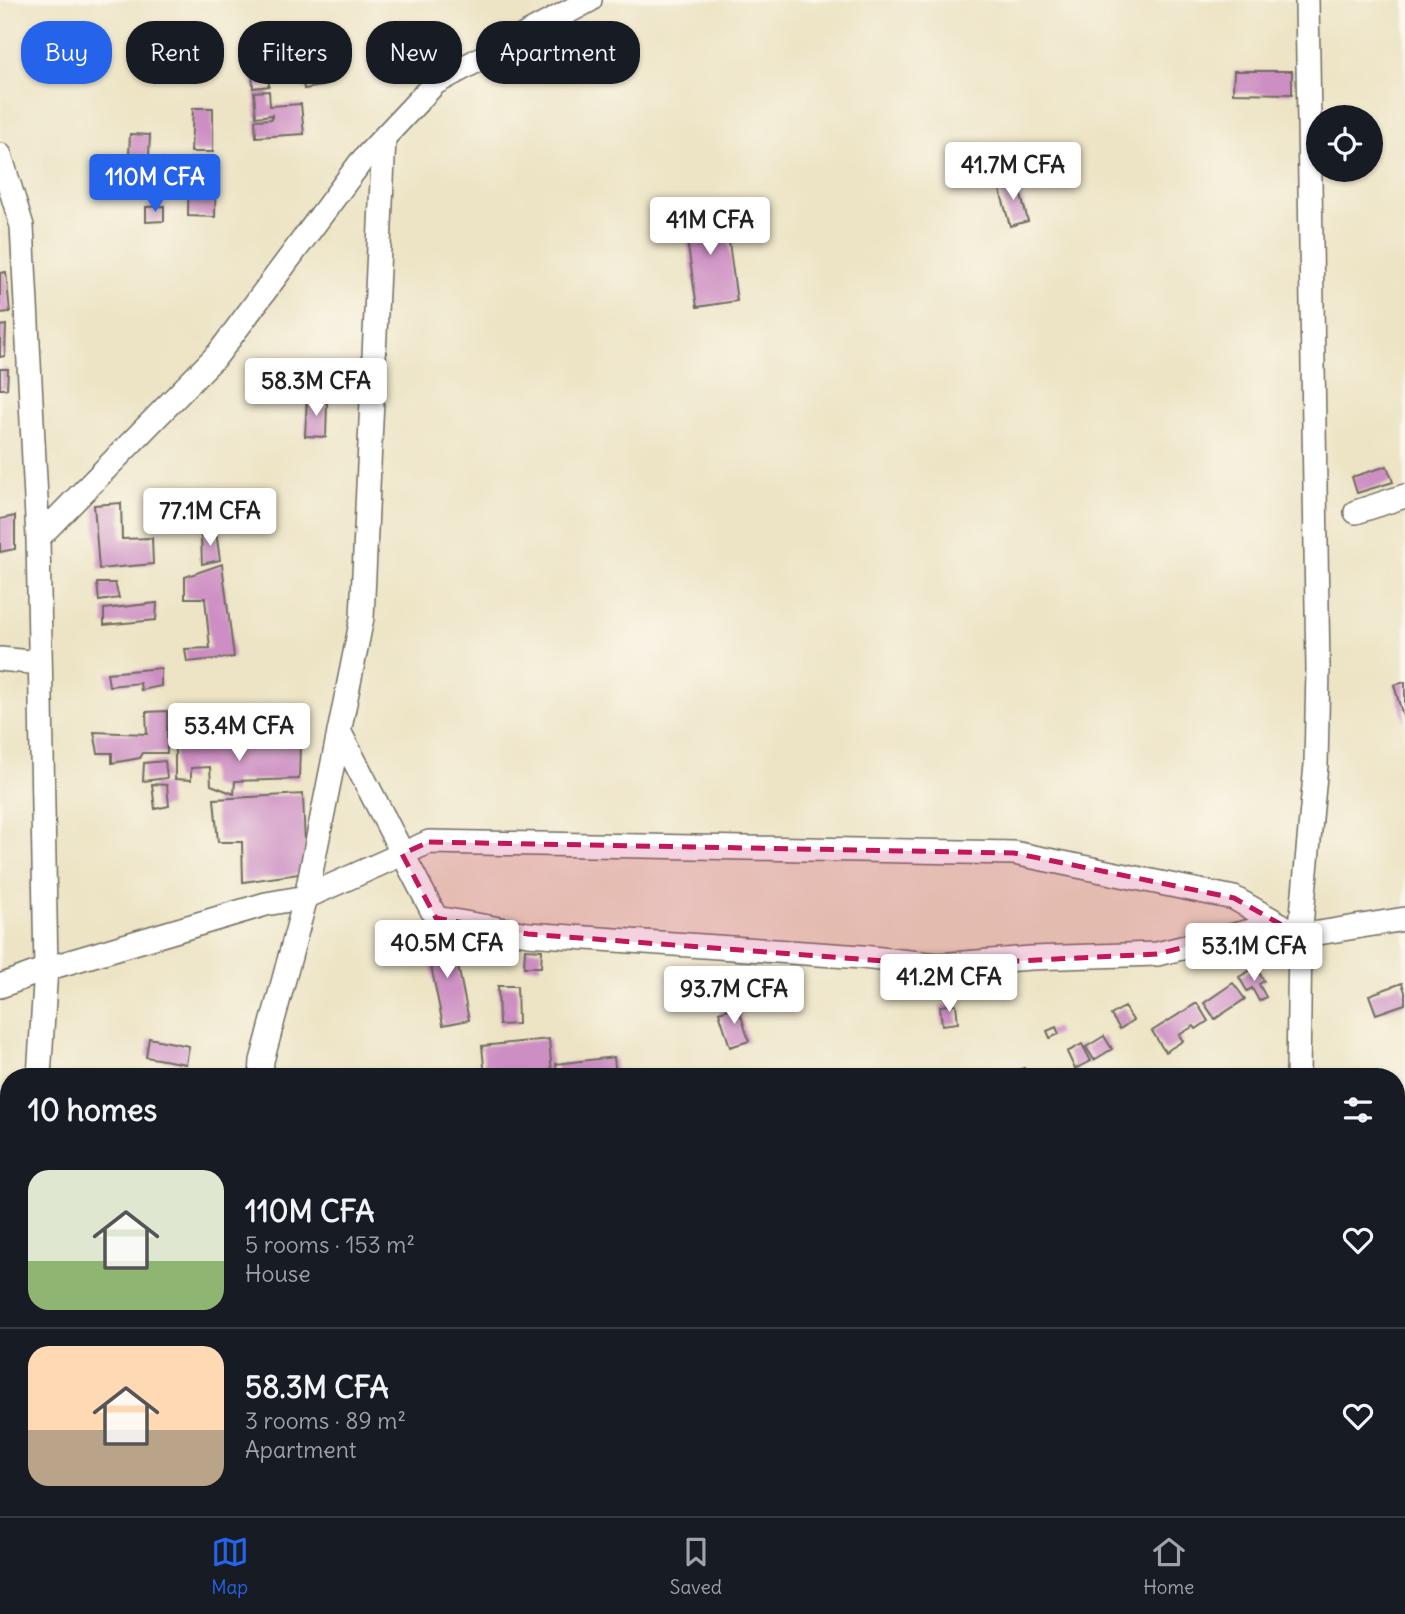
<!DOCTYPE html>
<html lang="en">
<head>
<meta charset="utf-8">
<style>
	body { margin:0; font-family:Delius,sans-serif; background:#20242c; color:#f1f3f6; height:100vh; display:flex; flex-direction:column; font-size:26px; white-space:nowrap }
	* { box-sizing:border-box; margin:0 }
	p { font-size:23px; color:#9ea1a6 }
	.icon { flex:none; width:38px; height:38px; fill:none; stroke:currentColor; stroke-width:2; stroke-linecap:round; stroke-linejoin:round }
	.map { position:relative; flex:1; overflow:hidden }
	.panel { position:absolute; left:0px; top:1068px; width:1405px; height:450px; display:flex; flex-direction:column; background:#171b24; border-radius:28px 28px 0 0; box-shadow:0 2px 5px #0004 }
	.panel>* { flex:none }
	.banner { position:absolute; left:21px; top:21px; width:700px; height:63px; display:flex; gap:14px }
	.controls { position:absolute; left:1306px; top:105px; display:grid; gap:14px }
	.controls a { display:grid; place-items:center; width:77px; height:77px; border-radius:50%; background:#171b24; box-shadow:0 2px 5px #0004; font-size:35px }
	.price { position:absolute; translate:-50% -60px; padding:0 16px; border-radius:7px; background:#fff; color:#222; font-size:23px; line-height:46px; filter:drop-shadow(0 2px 4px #0008) }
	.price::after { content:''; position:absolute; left:50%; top:42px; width:21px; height:16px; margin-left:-10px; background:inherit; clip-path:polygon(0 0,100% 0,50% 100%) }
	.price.current { background:#2563eb; color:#fff }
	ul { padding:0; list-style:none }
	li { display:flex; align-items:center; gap:21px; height:175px; padding:0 28px }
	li+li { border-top:2px solid #363941 }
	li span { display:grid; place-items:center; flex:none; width:196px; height:140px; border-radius:21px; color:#555 }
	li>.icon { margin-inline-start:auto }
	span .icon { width:84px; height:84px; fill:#fffc; stroke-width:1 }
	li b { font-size:30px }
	h2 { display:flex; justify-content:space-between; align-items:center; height:84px; padding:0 28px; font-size:30px }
	.pill { padding:0 24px; border-radius:28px; background:#171b24; box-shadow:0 2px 5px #0004; font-size:24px; line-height:63px }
	.pill.current { background:#2563eb; color:#fff }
	.menu { display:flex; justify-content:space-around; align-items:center; height:98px; border-top:2px solid #363941; background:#171b24; font-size:19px; color:#9ea1a6 }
	.menu a { display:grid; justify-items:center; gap:4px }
	.menu .current { color:#2563eb }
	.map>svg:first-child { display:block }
	.building { fill:#cd8fc3 }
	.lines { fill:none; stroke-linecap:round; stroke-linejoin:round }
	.minor-casing { stroke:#6f6c61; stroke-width:26 }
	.minor { stroke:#fff; stroke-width:23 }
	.marked { fill:#c2185b; fill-opacity:0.2; stroke:#c2185b; stroke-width:5; stroke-dasharray:14 9; stroke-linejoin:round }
</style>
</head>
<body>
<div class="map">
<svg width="1405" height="1516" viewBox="0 0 1405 1516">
	<rect width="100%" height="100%" fill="#fbf7ec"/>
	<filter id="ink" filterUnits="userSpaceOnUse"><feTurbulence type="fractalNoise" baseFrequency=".0143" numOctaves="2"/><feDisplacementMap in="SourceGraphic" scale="14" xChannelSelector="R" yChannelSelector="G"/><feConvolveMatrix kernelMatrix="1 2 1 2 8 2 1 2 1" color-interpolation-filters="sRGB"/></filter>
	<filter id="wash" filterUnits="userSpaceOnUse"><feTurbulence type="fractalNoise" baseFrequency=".00686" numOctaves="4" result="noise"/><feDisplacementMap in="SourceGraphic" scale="28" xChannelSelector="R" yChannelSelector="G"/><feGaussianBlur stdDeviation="1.57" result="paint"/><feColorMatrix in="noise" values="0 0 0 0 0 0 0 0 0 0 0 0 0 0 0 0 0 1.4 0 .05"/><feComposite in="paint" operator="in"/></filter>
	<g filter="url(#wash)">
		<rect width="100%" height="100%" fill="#ede4c5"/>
		<g id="blocks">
			<!-- building -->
			<path class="building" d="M 267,52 L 268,64 L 249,66 L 248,53 Z
				M 320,62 L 323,86 L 304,89 L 300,65 Z
				M 268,66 L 269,86 L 253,88 L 252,67 Z
				M 1234,71 L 1292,71 L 1292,94 L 1233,93 Z
				M 269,91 L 270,106 L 301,104 L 304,134 L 256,137 L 255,120 L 272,119 L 272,115 L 256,117 L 254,92 Z
				M 193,108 L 213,108 L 213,152 L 191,152 Z
				M 130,134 L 150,135 L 149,155 L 129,155 Z
				M 163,159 L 165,173 L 150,171 L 148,160 Z
				M 189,160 L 216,160 L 215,217 L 188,216 Z
				M 1016,177 L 1028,221 L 1010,226 L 998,183 Z
				M 164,206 L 164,221 L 146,222 L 146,207 Z
				M 724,206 L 737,301 L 697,307 L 683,213 Z
				M 6,272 L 10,312 L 0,313 L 0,273 Z
				M 6,325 L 5,356 L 0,357 L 0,326 Z
				M 0,369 L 8,369 L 7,389 L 0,389 Z
				M 307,396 L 327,403 L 326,437 L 305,436 Z
				M 1387,466 L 1393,482 L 1357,493 L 1352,477 Z
				M 121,503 L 122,539 L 152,538 L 153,564 L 99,569 L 94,505 Z
				M 15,516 L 15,549 L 0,552 L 0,519 Z
				M 216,532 L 220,560 L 202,564 L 201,536 Z
				M 222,564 L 234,657 L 187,662 L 185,649 L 210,648 L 205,598 L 185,598 L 185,577 Z
				M 97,583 L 115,583 L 119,598 L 99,601 Z
				M 157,603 L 156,620 L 104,625 L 104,609 Z
				M 161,668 L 161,686 L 141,690 L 140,683 L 109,686 L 107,673 Z
				M 1405,682 L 1405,720 L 1404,720 L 1394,685 Z
				M 167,711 L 167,753 L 143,753 L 140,758 L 112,763 L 112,753 L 98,753 L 94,732 L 147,734 L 146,712 Z
				M 300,744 L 299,779 L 235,781 L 234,794 L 211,785 L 210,767 L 191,768 L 191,780 L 175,779 L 175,747 Z
				M 165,761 L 167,778 L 143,781 L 144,763 Z
				M 152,784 L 167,785 L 169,806 L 155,809 Z
				M 303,794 L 306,873 L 243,882 L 242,842 L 218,842 L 214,799 Z
				M 452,936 L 469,1020 L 443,1025 L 426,941 Z
				M 525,949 L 542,950 L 541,967 L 524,967 Z
				M 1256,967 L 1264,981 L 1259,984 L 1266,997 L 1259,1001 L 1252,988 L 1247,991 L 1239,977 Z
				M 1233,983 L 1245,999 L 1215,1019 L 1204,1003 Z
				M 1402,983 L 1405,992 L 1405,1004 L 1376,1014 L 1369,995 Z
				M 498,986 L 517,986 L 518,1024 L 499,1025 Z
				M 1197,1003 L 1208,1021 L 1196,1029 L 1194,1026 L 1179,1035 L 1183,1041 L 1165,1052 L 1152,1031 Z
				M 956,1004 L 958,1023 L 942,1025 L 940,1006 Z
				M 738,1006 L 749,1041 L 730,1047 L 719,1012 Z
				M 1124,1007 L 1133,1020 L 1120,1029 L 1111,1015 Z
				M 1056,1027 L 1059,1034 L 1050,1038 L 1047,1031 Z
				M 1104,1036 L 1112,1049 L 1094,1060 L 1086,1047 Z
				M 149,1038 L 189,1046 L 186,1064 L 146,1057 Z
				M 549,1039 L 552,1074 L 485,1076 L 482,1046 Z
				M 1082,1044 L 1091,1061 L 1075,1069 L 1067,1052 Z
				M 614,1057 L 616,1076 L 557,1076 L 556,1064 Z
				M 1024,1068 L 1026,1076 L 1006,1076 L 1006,1074 Z
				M 1405,1113 L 1405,1132 L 1396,1136 L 1396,1117 Z
				M 1396,1328 L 1405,1329 L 1405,1375 L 1396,1373 Z
				M 1405,1474 L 1405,1506 L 1396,1507 L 1396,1475 Z
				M 211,1508 L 321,1508 L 324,1516 L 270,1516 L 269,1514 L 263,1516 L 214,1516 Z
				M 516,1508 L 617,1508 L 617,1516 L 519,1516 Z
				M 691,1508 L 701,1508 L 704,1516 L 685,1516 L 683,1512 Z"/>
		</g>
	</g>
	<g filter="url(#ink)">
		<use href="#blocks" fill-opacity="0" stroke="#6f6c61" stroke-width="2"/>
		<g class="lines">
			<!-- minor casing -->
			<g class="minor-casing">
				<path id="minor" d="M 0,155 L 22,226 L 38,538 L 46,969 L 39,1076
					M 1356,512 L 1405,496
					M 38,538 L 218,354 L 360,163 L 435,83 L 590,0
					M 0,659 L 40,663
					M 339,731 L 436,918 L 528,934 L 862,957 L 938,965 L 1031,958 L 1157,954 L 1280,924
					M 0,986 L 46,969 L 266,904 L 306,897 L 429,842 L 1014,853 L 1234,898 L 1300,936 L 1405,919
					M 261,1076 L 262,1061 L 306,897 L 362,618 L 384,138
					M 1298,1076 L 1300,936 L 1316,765 L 1318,669 L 1307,0
					M 0,1246 L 9,1246
					M 1396,1283 L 1405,1282
					M 343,1508 L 346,1516
					M 1107,1508 L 1114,1516
					M 43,1516 L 44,1508
					M 1291,1516 L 1291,1508"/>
			</g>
			<!-- minor -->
			<use href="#minor" class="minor"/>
		</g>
	</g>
	<!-- marked area -->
	<path class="marked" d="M 429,842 L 1014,853 L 1234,898 L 1280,924 L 1157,954 L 938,965 L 528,934 L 436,918 L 402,854 Z"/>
</svg>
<div class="controls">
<a><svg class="icon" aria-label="locate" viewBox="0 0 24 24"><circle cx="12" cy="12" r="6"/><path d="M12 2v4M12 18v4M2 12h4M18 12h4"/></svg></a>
</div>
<b class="price" style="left:1013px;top:202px">41.7M CFA</b>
<b class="price current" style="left:155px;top:214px">110M CFA</b>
<b class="price" style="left:710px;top:257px">41M CFA</b>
<b class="price" style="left:316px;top:418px">58.3M CFA</b>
<b class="price" style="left:210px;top:548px">77.1M CFA</b>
<b class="price" style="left:239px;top:763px">53.4M CFA</b>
<b class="price" style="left:447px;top:980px">40.5M CFA</b>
<b class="price" style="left:1254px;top:983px">53.1M CFA</b>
<b class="price" style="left:949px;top:1014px">41.2M CFA</b>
<b class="price" style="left:734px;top:1026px">93.7M CFA</b>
<div class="banner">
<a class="pill current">Buy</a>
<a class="pill">Rent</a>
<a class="pill">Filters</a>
<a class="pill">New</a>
<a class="pill">Apartment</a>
</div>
<section class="panel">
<h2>10 homes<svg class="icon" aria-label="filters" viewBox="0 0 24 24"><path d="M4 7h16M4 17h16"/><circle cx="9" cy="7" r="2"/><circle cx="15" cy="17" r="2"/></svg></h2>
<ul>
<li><span style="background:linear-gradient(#dfe7d0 65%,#8fb573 0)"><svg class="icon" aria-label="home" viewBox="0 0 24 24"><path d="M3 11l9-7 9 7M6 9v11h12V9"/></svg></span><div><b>110M CFA</b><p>5 rooms · 153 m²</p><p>House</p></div><svg class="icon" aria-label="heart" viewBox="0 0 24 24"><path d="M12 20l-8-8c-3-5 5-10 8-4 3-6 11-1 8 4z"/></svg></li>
<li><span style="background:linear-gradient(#ffd9b3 60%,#b9a48a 0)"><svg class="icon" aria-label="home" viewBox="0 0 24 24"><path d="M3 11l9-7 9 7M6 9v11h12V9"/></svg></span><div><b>58.3M CFA</b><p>3 rooms · 89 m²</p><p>Apartment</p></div><svg class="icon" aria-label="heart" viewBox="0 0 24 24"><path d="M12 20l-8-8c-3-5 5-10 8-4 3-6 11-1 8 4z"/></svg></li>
</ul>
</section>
</div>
<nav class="menu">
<a class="current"><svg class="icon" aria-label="map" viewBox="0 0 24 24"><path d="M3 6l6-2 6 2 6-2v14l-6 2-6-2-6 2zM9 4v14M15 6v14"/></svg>Map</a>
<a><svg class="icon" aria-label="saved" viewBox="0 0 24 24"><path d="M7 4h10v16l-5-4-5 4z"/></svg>Saved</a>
<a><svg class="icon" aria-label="home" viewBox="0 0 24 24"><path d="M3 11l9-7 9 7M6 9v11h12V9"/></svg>Home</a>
</nav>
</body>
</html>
